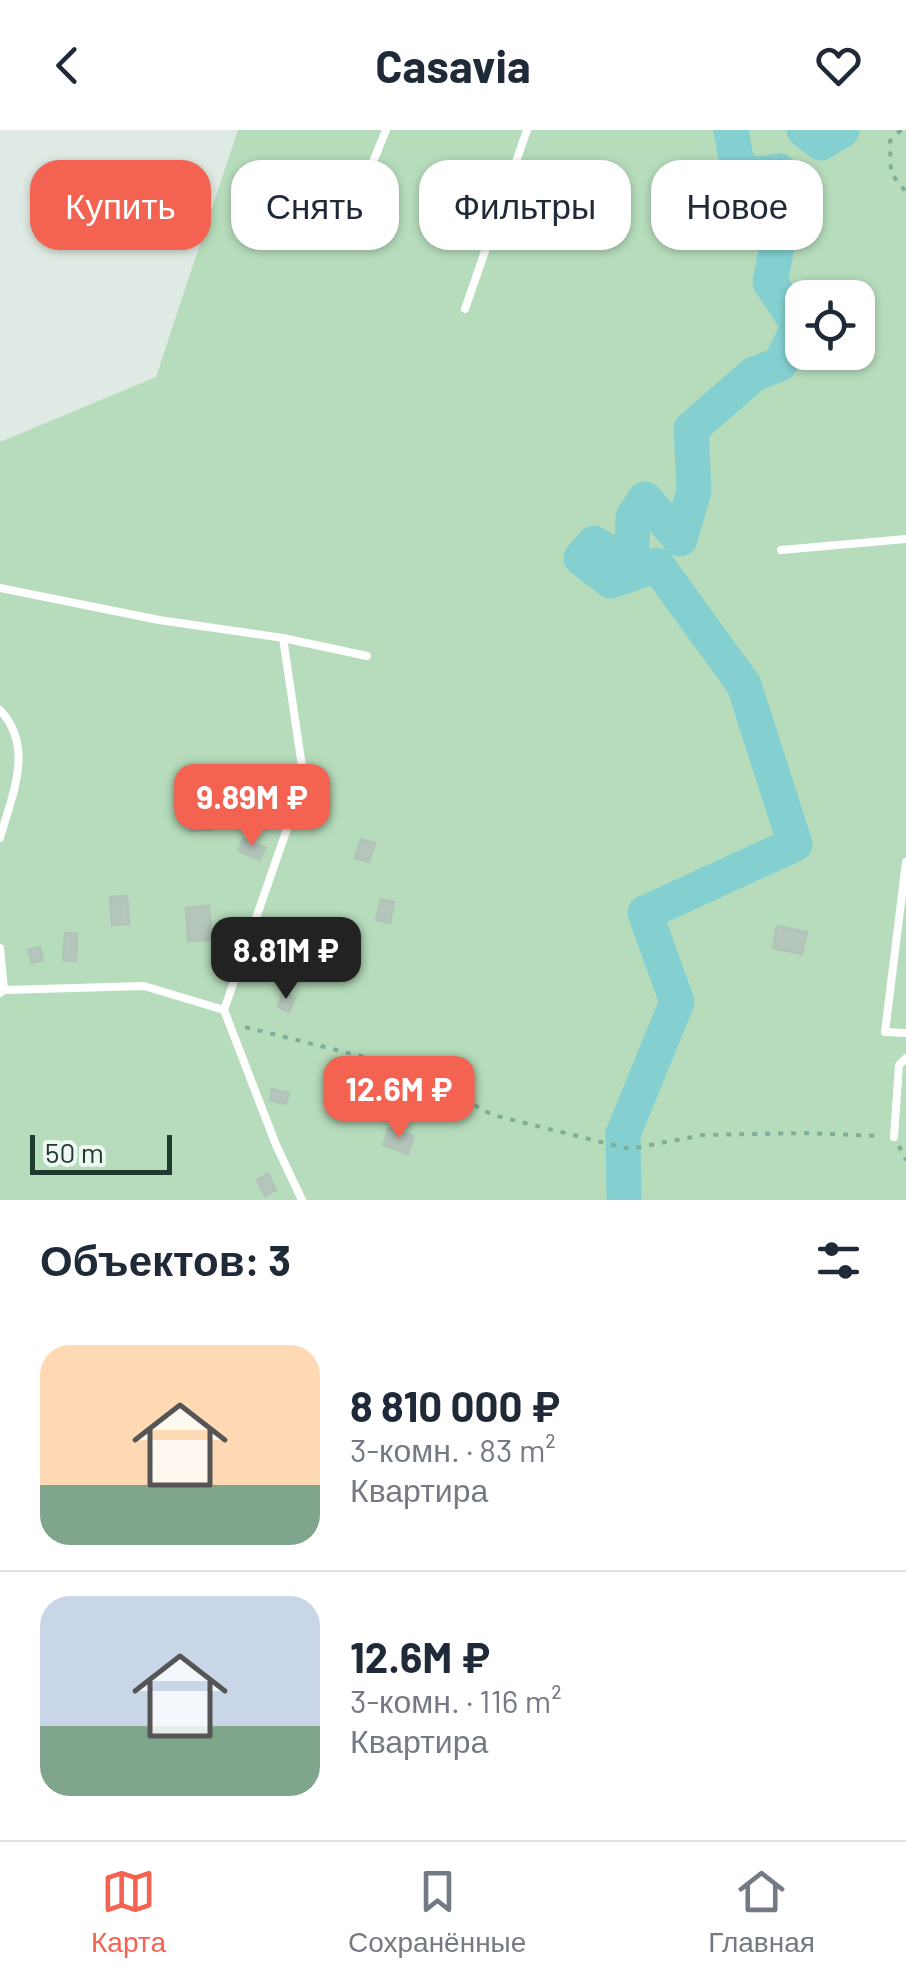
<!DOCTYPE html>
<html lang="ru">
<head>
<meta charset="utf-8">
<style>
	body { margin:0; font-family:Barlow,sans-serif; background:#f6f6f7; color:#1f2937; height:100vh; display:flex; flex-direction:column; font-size:38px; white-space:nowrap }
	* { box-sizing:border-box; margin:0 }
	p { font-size:32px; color:#747a83 }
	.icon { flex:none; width:55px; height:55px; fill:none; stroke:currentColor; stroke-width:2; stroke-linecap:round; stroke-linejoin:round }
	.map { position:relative; height:1070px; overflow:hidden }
	.drawer { display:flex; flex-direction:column; background:#fff; flex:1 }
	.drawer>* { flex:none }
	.banner { position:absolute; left:30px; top:30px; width:848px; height:90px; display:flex; gap:20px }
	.buttons { position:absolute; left:785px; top:150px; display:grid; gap:20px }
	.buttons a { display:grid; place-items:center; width:90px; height:90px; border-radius:20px; background:#fff; box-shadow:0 2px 8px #0004; font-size:50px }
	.scale { position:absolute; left:30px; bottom:25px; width:142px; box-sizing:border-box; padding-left:10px; border:5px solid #1f3a2f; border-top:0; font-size:28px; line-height:35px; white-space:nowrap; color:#1f3a2f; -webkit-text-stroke:8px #eef7f1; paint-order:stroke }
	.price { position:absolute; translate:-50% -85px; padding:0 22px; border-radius:20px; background:#f46352; color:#fff; font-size:32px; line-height:65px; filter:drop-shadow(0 2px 5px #0008) }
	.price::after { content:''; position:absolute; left:50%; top:60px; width:30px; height:22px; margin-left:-15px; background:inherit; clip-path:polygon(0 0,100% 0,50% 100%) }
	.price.selected { background:#222; color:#fff }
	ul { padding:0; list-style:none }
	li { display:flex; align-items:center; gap:30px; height:250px; padding:0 40px }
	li+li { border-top:2px solid #e0e1e3 }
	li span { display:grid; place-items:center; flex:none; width:280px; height:200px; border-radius:30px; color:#555 }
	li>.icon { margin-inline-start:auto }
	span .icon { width:120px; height:120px; fill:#fffc; stroke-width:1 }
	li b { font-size:42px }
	h2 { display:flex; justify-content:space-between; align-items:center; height:120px; padding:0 40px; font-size:42px }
	.tag { padding:0 35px; border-radius:30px; background:#fff; box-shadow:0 2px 8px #0004; font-size:35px; line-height:90px }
	.tag.selected { background:#f46352; color:#fff }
	header { display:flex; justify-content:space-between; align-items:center; height:130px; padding:0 40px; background:#fff; font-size:45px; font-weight:700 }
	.menu { display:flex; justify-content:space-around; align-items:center; height:140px; border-top:2px solid #e0e1e3; background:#fff; font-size:28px; color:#747a83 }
	.menu a { display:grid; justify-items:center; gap:5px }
	.menu .selected { color:#f46352 }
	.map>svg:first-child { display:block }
	.green { fill:#b6dcbb; fill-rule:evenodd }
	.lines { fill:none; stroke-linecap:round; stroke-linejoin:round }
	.river { stroke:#84d0d1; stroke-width:35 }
	.building { fill:#b4c5bb; stroke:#b1c4b9; stroke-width:2.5 }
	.path { stroke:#7eae98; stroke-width:4; stroke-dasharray:5 8; stroke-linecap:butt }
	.service { stroke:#fff; stroke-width:8 }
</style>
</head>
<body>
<header><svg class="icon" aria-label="back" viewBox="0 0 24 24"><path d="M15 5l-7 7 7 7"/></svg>Casavia<svg class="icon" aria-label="heart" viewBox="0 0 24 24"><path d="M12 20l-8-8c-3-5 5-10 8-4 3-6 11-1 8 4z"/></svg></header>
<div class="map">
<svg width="906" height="1070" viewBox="0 0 906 1070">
	<rect width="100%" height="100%" fill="#deeae3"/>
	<!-- green -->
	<path class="green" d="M 238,0 L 906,0 L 906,1070 L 0,1070 L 0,312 L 156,247 ZM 802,168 L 858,168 L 858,222 L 802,222 Z"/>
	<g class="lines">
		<!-- river -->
		<path class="river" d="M 804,0 L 821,13 L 842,0
			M 624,1070 L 623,1004 L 677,872 L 645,783 L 795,714 L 744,555 L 657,435 L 611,451 L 581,428 L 594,413 L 616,426 L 632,421 L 633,387 L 645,369 L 680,409 L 694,361 L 691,299 L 754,244 L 780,234 L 799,196 L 770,152 L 790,52 L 779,41 L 750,45 L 737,33 L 731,0"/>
	</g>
	<!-- building -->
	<path class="building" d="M 442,63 L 473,73 L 466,96 L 435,86 Z
		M 249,678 L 263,680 L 260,696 L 246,694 Z
		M 210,684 L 211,700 L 190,701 L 190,685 Z
		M 243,709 L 265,718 L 260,730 L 238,721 Z
		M 361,709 L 375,713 L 369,732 L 355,728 Z
		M 127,766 L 129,794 L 112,795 L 110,767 Z
		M 381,769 L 394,772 L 390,793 L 376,790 Z
		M 209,776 L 212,810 L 188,811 L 186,778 Z
		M 777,796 L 807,802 L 802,824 L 773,818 Z
		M 65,803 L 77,804 L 76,831 L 63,830 Z
		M 40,817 L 43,830 L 32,833 L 28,820 Z
		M 283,863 L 295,868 L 289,882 L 278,877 Z
		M 384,947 L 404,952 L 401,966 L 380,961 Z
		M 272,959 L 289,963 L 286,974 L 270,970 Z
		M 389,998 L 414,1006 L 408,1024 L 383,1015 Z
		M 268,1044 L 276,1060 L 265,1066 L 257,1050 Z"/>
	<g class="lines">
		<!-- path -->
		<path class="path" d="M 901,0 L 890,11 L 891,43 L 906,62
			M 245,897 L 424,942 L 459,955 L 479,979 L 497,986 L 629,1019 L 703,1005 L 803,1003 L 880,1006
			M 899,1016 L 906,1030"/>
		<!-- service -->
		<path class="service" d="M 353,81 L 386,0
			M 465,179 L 527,0
			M 781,420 L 906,409
			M 0,458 L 159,490 L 283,508 L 367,526
			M 283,508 L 304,650 L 224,880 L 276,1015 L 302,1070
			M 0,580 C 35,618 12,664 0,708
			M 906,732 L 885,902 L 906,903
			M 0,818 L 4,860
			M 0,863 L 4,860 L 144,856 L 224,880
			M 894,1007 L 899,935 L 906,928"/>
	</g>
</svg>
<div class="buttons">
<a><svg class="icon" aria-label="locate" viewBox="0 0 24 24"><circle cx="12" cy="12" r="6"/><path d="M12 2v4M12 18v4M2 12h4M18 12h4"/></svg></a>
</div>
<div class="scale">50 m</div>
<b class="price" style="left:252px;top:719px">9.89M ₽</b>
<b class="price selected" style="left:286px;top:872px">8.81M ₽</b>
<b class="price" style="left:399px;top:1011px">12.6M ₽</b>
<div class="banner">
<a class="tag selected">Купить</a>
<a class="tag">Снять</a>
<a class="tag">Фильтры</a>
<a class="tag">Новое</a>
</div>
</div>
<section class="drawer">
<h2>Объектов: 3<svg class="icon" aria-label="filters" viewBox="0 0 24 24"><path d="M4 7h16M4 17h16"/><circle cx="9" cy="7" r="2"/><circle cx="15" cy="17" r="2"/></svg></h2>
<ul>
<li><span style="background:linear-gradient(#ffd9b3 70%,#7fa58c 0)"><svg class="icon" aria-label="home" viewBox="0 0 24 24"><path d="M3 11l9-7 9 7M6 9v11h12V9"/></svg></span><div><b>8 810 000 ₽</b><p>3-комн. · 83 m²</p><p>Квартира</p></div></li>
<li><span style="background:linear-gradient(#c9d6e8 65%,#7fa58c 0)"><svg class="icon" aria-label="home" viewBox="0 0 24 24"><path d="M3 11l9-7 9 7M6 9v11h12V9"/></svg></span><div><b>12.6M ₽</b><p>3-комн. · 116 m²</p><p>Квартира</p></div></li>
</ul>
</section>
<nav class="menu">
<a class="selected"><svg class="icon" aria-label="map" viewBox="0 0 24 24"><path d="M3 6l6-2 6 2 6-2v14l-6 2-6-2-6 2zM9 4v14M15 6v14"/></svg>Карта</a>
<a><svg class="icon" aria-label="saved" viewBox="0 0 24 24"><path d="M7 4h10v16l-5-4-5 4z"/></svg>Сохранённые</a>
<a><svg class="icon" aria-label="home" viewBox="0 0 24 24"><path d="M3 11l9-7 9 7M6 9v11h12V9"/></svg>Главная</a>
</nav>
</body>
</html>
